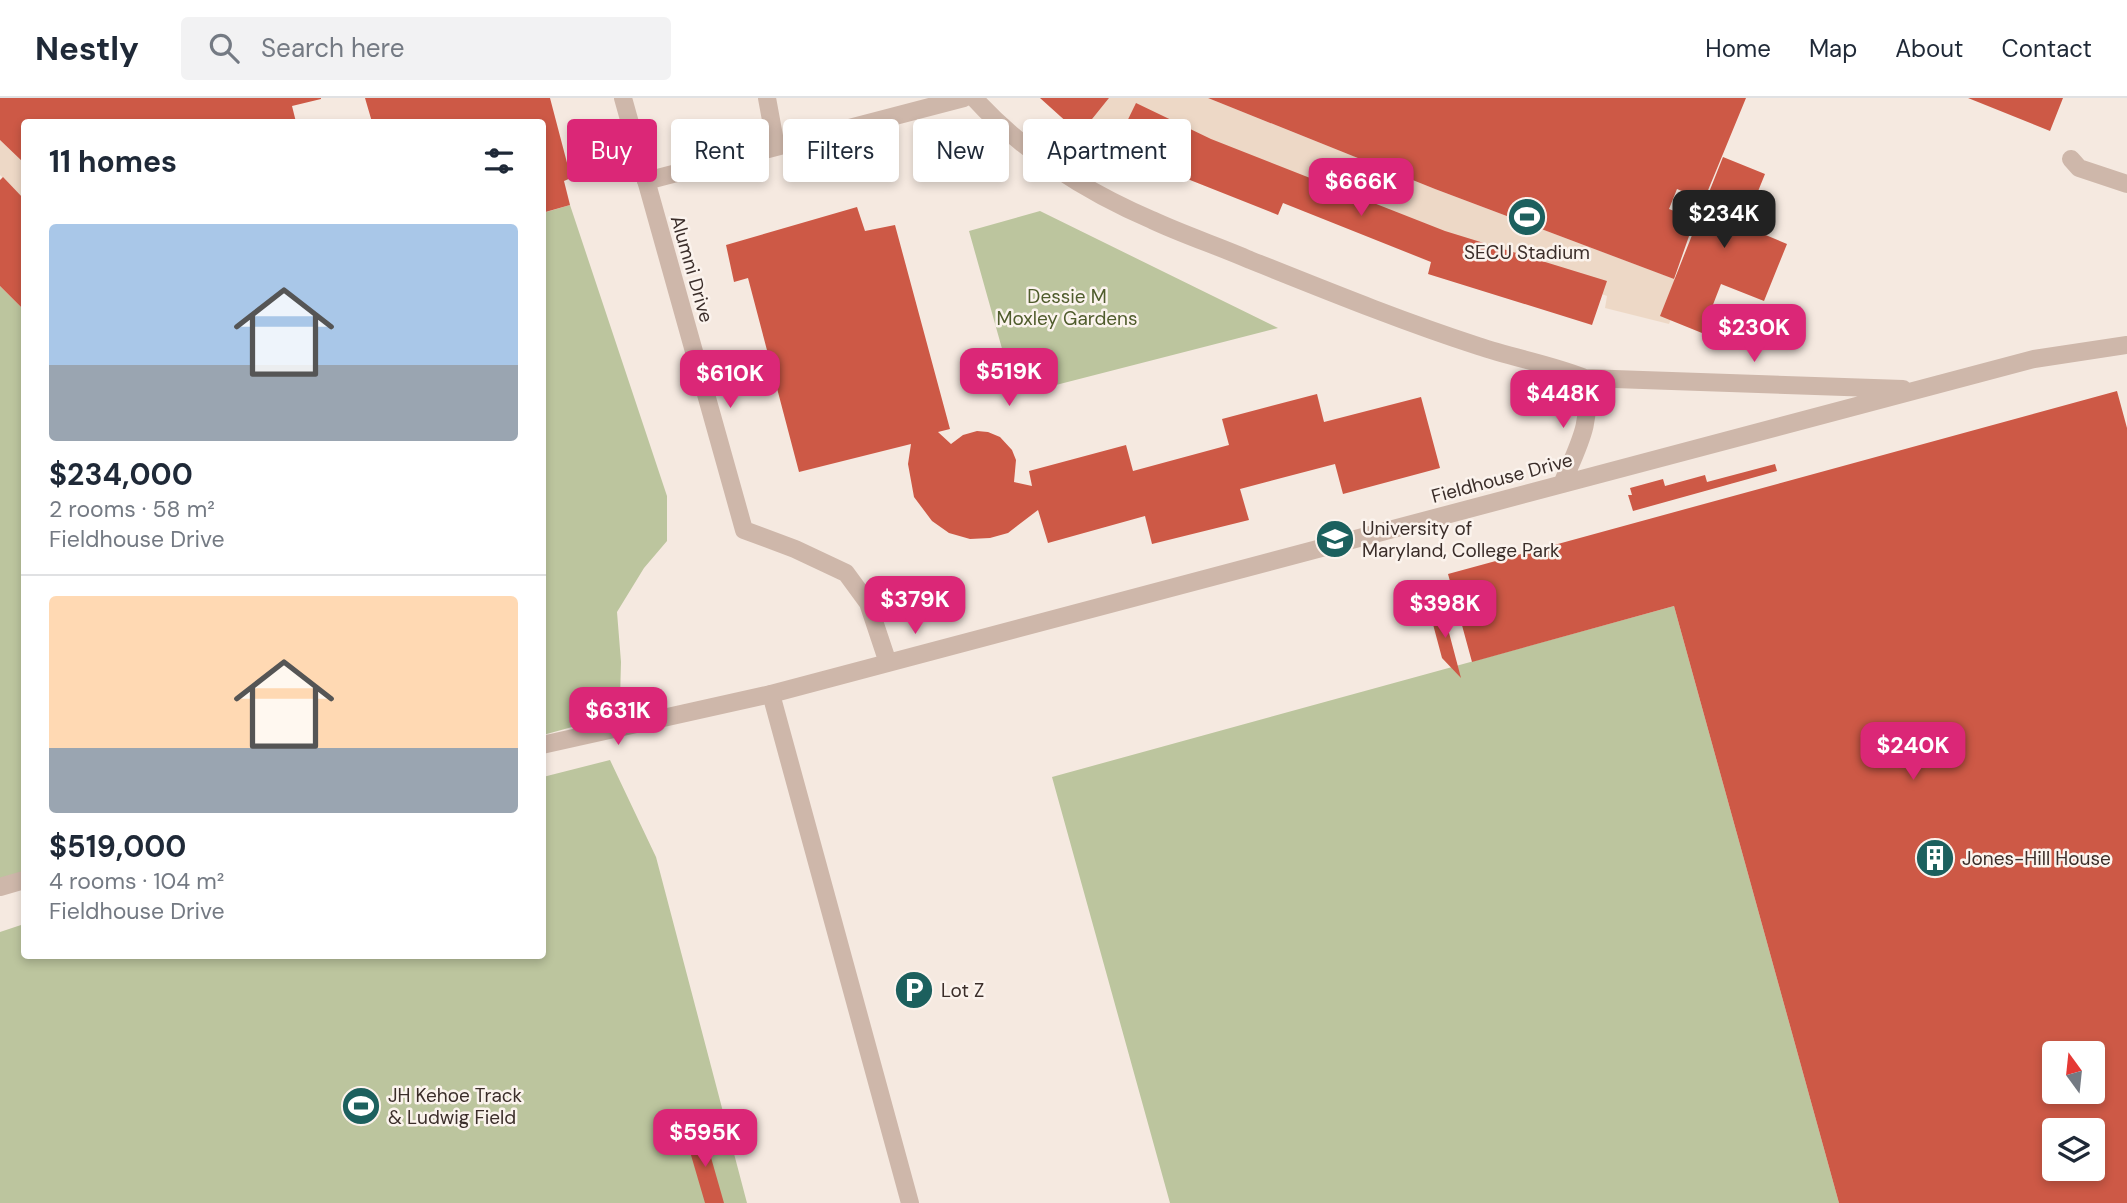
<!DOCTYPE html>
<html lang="en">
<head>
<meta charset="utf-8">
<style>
	body { margin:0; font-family:"DM Sans",sans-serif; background:#f2f2f3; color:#1f2937; height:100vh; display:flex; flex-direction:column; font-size:26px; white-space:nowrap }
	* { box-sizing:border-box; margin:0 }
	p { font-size:23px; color:#747a83 }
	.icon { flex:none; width:38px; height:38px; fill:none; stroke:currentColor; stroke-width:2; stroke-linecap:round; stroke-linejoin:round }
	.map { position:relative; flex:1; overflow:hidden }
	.sheet { position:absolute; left:21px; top:21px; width:525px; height:840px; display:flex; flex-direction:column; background:#fff; border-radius:7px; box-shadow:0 4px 10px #0003 }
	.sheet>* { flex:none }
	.hud { position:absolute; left:567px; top:21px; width:665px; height:63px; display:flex; gap:14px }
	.needle { width:46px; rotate:345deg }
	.controls { position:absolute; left:2042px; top:943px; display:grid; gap:14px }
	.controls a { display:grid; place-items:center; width:63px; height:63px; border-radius:7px; background:#fff; box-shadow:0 4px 10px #0003; font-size:35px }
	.price { position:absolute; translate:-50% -60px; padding:0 16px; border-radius:14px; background:#db2777; color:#fff; font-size:23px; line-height:46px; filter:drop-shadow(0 2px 4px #0008) }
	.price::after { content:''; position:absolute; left:50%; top:42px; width:21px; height:16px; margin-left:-10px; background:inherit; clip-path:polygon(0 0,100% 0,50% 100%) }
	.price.active { background:#222; color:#fff }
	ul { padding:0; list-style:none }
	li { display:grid; align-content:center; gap:14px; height:371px; padding:0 28px }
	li+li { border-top:2px solid #e0e1e3 }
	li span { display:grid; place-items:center; height:217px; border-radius:7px; color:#555 }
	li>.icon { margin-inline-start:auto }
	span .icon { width:126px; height:126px; fill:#fffc; stroke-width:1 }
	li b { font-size:30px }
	h2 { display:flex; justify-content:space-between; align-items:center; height:84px; padding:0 28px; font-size:30px }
	.chip { padding:0 24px; border-radius:7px; background:#fff; box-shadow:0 4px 10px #0003; font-size:24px; line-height:63px }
	.chip.active { background:#db2777; color:#fff }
	header { display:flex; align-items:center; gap:42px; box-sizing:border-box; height:98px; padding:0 35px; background:#fff; border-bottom:2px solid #e0e1e3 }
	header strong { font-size:33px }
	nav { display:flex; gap:38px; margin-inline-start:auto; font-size:24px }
	.search { width:490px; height:63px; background:#f2f2f3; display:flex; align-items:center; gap:18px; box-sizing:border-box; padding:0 24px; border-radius:7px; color:#747a83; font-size:26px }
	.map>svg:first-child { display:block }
	.green { fill:#bcc59e }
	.plaza { fill:#edd8c6 }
	.building { fill:#cd5946; fill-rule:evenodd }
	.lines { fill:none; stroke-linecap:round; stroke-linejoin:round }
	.service { stroke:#ceb7aa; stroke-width:18 }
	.minor { stroke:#ceb7aa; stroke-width:18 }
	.labels { text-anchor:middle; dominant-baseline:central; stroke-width:5; stroke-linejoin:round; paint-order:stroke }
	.poi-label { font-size:19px; fill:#3b2e2a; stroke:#fbf3ed; text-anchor:start }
	.street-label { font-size:19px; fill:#3b2e2a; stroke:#fbf3ed }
	.park-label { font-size:19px; fill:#4f5c2c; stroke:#fbf3ed }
</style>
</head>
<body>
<header>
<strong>Nestly</strong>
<div class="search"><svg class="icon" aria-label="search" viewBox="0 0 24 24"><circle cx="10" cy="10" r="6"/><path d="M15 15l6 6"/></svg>Search here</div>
<nav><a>Home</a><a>Map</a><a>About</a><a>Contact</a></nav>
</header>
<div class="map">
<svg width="2127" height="1105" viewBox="0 0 2127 1105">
	<rect width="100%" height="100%" fill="#f5e9e0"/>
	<!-- green -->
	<path class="green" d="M 570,107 L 667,398 L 667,443 L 644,470 L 617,514 L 621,564 L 620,601 L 605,620 L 543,637 L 543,115 Z
		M 1040,113 L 1278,230 L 1052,288 L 1008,272 L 969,133 Z
		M 0,188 L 22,210 L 24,218 L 24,775 L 0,782 Z
		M 1674,508 L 1839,1105 L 1170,1105 L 1052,679 Z
		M 610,662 L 656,759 L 747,1105 L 0,1105 L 0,834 L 24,826 L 24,858 L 542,858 L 543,679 Z"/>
	<!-- plaza -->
	<path class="plaza" d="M 1109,0 L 1208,0 L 1435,91 L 1685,185 L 1669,226 L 1605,210 L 1607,198 L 1259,65 L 1140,17 L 1125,57 L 1080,36 Z
		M 0,42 L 24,65 L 24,101 L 0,77 Z"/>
	<!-- building -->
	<path class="building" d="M 0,0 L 321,0 L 321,1 L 292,8 L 296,24 L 24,24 L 24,65 L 0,42 Z
		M 365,0 L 550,0 L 571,80 L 564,83 L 570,107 L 542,115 L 542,24 L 372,24 Z
		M 1040,0 L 1109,0 L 1080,36 Z
		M 1208,0 L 1746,0 L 1704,102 L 1677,91 L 1669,111 L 1695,121 L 1674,181 L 1435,91 Z
		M 1968,0 L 2063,0 L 2050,33 Z
		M 1136,5 L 1211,41 L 1445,133 L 1607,183 L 1592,227 L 1428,176 L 1431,164 L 1283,105 L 1278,117 L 1190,82 L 1116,46 Z
		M 1723,59 L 1765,76 L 1744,128 L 1787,146 L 1764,203 L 1721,186 L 1702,235 L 1660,218 Z
		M 3,79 L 24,101 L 24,212 L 0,188 L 0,82 Z
		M 857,109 L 865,133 L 895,127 L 950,331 L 938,334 L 951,346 L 963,337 L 977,333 L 988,334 L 1000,339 L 1012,352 L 1016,362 L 1014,384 L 1032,388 L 1029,373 L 1126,347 L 1133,373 L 1229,347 L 1222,321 L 1317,296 L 1324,324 L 1421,299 L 1440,370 L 1343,396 L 1335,366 L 1240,391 L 1249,422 L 1152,446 L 1145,418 L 1048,445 L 1038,412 L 1008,435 L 990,440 L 970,441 L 949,435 L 932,423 L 914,399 L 908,366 L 911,346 L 799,374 L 748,180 L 734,184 L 726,147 Z
		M 2117,293 L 2127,330 L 2127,1105 L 1839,1105 L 1674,508 L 1472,564 L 1448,476 ZM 2054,956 L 2093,956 L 2093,994 L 2054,994 ZM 2054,1032 L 2093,1032 L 2093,1071 L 2054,1071 Z
		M 1775,366 L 1777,373 L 1633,413 L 1628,397 L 1632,397 L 1630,390 L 1663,381 L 1665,388 L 1705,377 L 1707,384 Z
		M 1443,512 L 1461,580 L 1442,560 L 1430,515 Z
		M 704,1035 L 724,1105 L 705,1105 L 686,1040 Z"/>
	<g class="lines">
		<!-- service -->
		<path class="service" d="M 767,0 L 776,49
			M 2071,61 L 2079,70 L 2127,86
			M 646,83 L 964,0
			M 771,596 L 910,1105"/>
		<!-- minor -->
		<path class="minor" d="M 623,0 L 744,432 L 795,451 L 846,475 L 868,505 L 888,565
			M 974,0 C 1022,53 1086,94 1152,122 C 1184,137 1218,148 1250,162 C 1325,192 1401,223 1478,248 C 1513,260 1550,266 1585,280 L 1903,291
			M 1562,386 C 1579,346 1593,324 1585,280
			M 542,647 L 771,596 L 2034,261 L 2127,247
			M 0,789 L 24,782"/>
	</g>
	<!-- icons -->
	<defs>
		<g id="stadium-disc" transform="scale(2.0125)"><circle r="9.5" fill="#1c605e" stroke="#fbf3ed"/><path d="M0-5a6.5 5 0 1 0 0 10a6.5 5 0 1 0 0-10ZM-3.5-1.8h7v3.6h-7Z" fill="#fff"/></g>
		<g id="university-disc" transform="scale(2.0125)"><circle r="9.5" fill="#1c605e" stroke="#fbf3ed"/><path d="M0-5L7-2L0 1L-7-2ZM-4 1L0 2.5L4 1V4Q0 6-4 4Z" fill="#fff"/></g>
		<g id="building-disc" transform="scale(2.0125)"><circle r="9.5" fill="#1c605e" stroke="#fbf3ed"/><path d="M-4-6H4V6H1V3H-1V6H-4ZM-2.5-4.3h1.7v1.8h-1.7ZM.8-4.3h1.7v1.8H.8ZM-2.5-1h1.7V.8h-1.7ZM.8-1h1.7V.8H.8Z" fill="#fff"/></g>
		<g id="parking-disc" transform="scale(2.0125)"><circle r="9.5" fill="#1c605e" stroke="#fbf3ed"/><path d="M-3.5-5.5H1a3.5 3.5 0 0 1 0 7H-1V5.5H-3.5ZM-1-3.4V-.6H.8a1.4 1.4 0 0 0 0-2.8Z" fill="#fff"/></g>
	</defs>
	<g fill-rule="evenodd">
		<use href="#stadium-disc" x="1527" y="119"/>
		<use href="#university-disc" x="1335" y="441"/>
		<use href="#building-disc" x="1935" y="760"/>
		<use href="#parking-disc" x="914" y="892"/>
		<use href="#stadium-disc" x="361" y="1008"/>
	</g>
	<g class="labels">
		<!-- poi labels -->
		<g class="poi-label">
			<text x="1527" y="154" text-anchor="middle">SECU Stadium</text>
			<text x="1362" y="430">University of<tspan x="1362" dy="22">Maryland, College Park</tspan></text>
			<text x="1962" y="760">Jones-Hill House</text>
			<text x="941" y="892">Lot Z</text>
			<text x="388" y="997">JH Kehoe Track<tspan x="388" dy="22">&amp; Ludwig Field</tspan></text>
		</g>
		<!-- street labels -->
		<g class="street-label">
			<text transform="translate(692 171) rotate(74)">Alumni Drive</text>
			<text transform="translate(1502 380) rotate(-15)">Fieldhouse Drive</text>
		</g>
		<!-- park labels -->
		<g class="park-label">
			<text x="1067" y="198">Dessie M<tspan x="1067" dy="22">Moxley Gardens</tspan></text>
		</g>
	</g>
</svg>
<div class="controls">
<a><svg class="needle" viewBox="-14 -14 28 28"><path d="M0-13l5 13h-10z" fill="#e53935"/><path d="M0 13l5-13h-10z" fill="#747a83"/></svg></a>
<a><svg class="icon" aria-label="layers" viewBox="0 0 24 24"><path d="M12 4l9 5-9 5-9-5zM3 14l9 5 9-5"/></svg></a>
</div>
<b class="price" style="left:1361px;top:120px">$666K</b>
<b class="price active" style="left:1724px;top:152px">$234K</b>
<b class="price" style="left:1754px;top:266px">$230K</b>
<b class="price" style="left:1009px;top:310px">$519K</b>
<b class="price" style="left:730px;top:312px">$610K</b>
<b class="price" style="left:1563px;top:332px">$448K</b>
<b class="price" style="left:915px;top:538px">$379K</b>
<b class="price" style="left:1445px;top:542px">$398K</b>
<b class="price" style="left:618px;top:649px">$631K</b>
<b class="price" style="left:1913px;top:684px">$240K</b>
<b class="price" style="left:705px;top:1071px">$595K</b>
<div class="hud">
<a class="chip active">Buy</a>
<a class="chip">Rent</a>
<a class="chip">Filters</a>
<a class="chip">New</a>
<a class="chip">Apartment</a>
</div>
<section class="sheet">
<h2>11 homes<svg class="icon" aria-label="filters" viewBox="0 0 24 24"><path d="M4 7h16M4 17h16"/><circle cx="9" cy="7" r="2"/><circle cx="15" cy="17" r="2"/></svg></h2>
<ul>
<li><span style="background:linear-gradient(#a9c7e8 65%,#9aa5b1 0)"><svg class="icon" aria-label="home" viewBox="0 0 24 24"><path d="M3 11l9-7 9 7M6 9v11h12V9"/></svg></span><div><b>$234,000</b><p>2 rooms · 58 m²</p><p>Fieldhouse Drive</p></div></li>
<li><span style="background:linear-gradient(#ffd9b3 70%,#9aa5b1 0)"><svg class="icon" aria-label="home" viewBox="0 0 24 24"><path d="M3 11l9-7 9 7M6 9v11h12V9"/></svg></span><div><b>$519,000</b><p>4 rooms · 104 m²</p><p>Fieldhouse Drive</p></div></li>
</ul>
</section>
</div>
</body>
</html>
